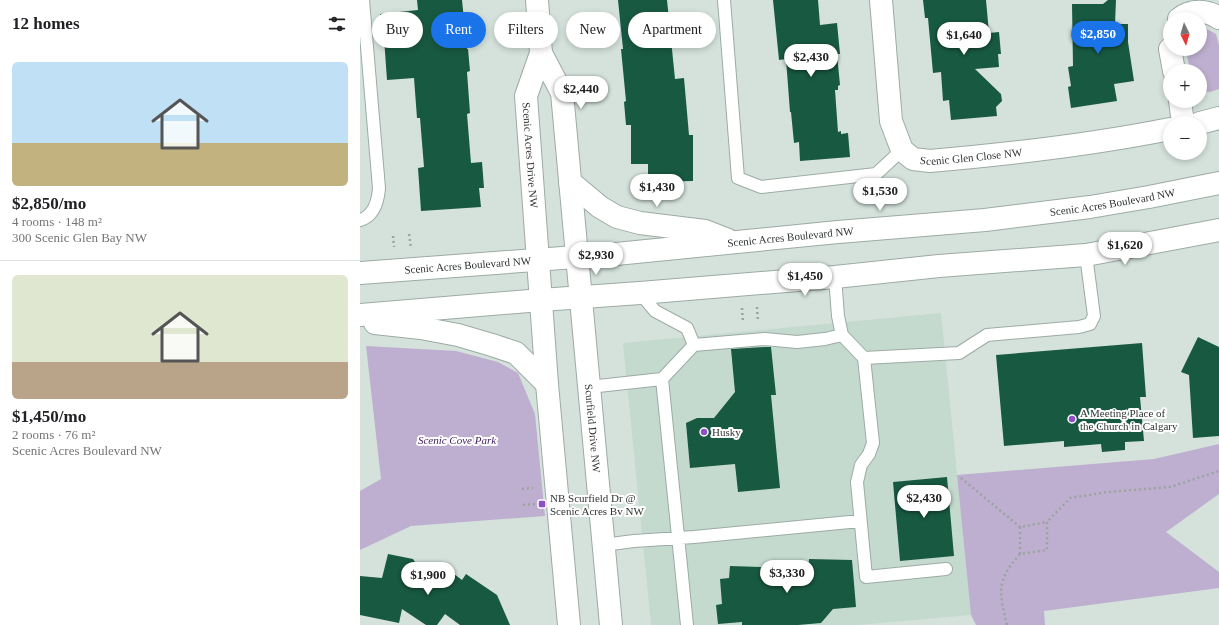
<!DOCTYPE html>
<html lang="en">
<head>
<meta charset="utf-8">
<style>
	body { margin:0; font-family:Georgia,serif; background:#f2f2f2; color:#202124; height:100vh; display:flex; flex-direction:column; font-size:15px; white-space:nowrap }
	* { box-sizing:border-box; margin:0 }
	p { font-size:13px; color:#757577 }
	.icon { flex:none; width:22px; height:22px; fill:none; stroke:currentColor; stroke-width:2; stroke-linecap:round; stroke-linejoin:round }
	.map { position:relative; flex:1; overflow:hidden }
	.sheet { display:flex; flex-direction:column; background:#fff; width:360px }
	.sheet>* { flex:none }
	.banner { position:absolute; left:12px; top:12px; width:380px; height:36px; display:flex; gap:8px }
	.needle { width:26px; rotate:175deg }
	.controls { position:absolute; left:803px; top:12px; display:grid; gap:8px }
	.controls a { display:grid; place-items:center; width:44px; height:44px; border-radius:50%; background:#fff; box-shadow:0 2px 6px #0003; font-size:20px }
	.price { position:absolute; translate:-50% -34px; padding:0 9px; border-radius:14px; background:#fff; color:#222; font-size:13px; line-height:26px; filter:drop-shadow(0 1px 2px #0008) }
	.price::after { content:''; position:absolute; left:50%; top:24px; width:12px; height:9px; margin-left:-6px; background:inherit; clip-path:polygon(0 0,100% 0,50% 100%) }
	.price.active { background:#1a73e8; color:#fff }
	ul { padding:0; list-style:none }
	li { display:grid; align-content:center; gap:8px; height:212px; padding:0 12px }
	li+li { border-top:1px solid #e0e0e0 }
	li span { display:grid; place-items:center; height:124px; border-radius:6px; color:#555 }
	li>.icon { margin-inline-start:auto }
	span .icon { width:72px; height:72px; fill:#fffc; stroke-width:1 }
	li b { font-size:17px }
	h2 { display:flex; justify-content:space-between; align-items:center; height:48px; padding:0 12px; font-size:17px }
	.chip { padding:0 14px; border-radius:18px; background:#fff; box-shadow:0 2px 6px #0003; font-size:14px; line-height:36px }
	.chip.active { background:#1a73e8; color:#fff }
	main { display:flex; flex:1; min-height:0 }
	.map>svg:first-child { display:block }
	.built { fill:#c4dacf }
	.green { fill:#beafd0 }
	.building { fill:#185941 }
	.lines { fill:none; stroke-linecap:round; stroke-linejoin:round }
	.service-casing { stroke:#9daba4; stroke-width:14 }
	.minor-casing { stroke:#9daba4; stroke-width:24 }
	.tertiary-casing { stroke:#9daba4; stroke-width:24 }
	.path { stroke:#99a49f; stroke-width:2.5; stroke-dasharray:2 3; stroke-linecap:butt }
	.service { stroke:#fff; stroke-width:12 }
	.minor { stroke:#fff; stroke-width:22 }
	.tertiary { stroke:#fff; stroke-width:22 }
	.poi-dot { fill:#8f4fc5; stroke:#fff; stroke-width:1.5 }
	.labels { text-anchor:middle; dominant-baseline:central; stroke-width:4; stroke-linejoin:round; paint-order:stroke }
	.street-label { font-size:11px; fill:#2f3431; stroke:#fff }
	.poi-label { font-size:11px; fill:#2f3431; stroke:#fff; text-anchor:start }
	.park-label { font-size:11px; font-style:italic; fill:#452360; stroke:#fff }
</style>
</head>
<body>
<main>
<section class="sheet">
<h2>12 homes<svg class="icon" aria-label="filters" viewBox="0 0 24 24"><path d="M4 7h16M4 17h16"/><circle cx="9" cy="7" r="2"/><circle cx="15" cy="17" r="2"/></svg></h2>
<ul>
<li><span style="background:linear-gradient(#bfe0f5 65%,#c2b280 0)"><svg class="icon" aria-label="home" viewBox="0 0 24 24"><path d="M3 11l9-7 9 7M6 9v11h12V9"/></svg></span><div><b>$2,850/mo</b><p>4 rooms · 148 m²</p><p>300 Scenic Glen Bay NW</p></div></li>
<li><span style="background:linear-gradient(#dfe7d0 70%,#b9a48a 0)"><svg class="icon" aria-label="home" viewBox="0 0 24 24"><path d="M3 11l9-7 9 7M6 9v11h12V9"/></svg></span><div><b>$1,450/mo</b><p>2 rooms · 76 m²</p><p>Scenic Acres Boulevard NW</p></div></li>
</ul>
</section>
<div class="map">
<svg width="859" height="625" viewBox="0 0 859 625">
	<rect width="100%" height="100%" fill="#d4e2db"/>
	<!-- built -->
	<path class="built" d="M 581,313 L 611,615 L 498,625 L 291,625 L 263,343 Z"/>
	<!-- green -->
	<path class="green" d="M 843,27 L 856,34 L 859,45 L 859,89 L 850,92 L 840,91 L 840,71 L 830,71 L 826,49 L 840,49 L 840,28 Z
		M 6,346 L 96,351 L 138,362 L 158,373 L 175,414 L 185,516 L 51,526 L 0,550 L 0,491 L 21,479 Z
		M 859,444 L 859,494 L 806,532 L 859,572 L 859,588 L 684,611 L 685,625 L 616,625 L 611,615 L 597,475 L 794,459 Z"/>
	<!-- building -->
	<path class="building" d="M 57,0 L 102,0 L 107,49 L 108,49 L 110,71 L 107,72 L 110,113 L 107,114 L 111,163 L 122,162 L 124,188 L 119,188 L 121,207 L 61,211 L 58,168 L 64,167 L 60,118 L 57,118 L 54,78 L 27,80 L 24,38 L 22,38 L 20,14 L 58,10 Z
		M 258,0 L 307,0 L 315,79 L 324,78 L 329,135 L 333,135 L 333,181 L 288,182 L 288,164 L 271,164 L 271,125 L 266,125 L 264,102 L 266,101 L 261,49 L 263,49 Z
		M 413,0 L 458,0 L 460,25 L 477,23 L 480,54 L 477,54 L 480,85 L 478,86 L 478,90 L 475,90 L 478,132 L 481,131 L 481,134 L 488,133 L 490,157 L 440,161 L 439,142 L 434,143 L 431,112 L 430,112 L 426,59 L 419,60 Z
		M 563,0 L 626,0 L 629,33 L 639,32 L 641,54 L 638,54 L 639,67 L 615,69 L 641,94 L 642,101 L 636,107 L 637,116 L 591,120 L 589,100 L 583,101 L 581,72 L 573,73 L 568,18 L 565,18 Z
		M 748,0 L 756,0 L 755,24 L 768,24 L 768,42 L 774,81 L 754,84 L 757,101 L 711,108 L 708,87 L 711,86 L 708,67 L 713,66 L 712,4 L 743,4 Z
		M 838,337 L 859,347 L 859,436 L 833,438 L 829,375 L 821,372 Z
		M 782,343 L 786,397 L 780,397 L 784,441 L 765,442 L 765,450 L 742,452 L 741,444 L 704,447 L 704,441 L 644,446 L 636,355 Z
		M 405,347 L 411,347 L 416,395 L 411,395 L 420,488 L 378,492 L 375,464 L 330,468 L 326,423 L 337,418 L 354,418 L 375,392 L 371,349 Z
		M 587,477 L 594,556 L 540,561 L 533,482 Z
		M 28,554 L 53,559 L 55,562 L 84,571 L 86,568 L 102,580 L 106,574 L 137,595 L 150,625 L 100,625 L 85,614 L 77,625 L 66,625 L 42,609 L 39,623 L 0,615 L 0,576 L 22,578 Z
		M 449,559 L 492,560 L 496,607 L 473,609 L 461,623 L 438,625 L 382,625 L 382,622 L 358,624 L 356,605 L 362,604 L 360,579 L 369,578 L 370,566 L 401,567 L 400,576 L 448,571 Z"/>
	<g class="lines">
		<!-- service casing -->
		<g class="service-casing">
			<path id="service" d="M 364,0 L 378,178 L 401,187 L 516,174 L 542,150
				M 0,220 C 14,216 18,201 19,188 L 3,0
				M 475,277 L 478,316 L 482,335 L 504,358 L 513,443 L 509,454 L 501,465 L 497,482 L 506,577 L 586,569
				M 280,293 L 295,311 L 327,328 L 334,345
				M 504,358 L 599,353 L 627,335 L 719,327 L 730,324 L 734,316 L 726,255
				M 302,379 L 327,625
				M 229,387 L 302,379 L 334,345 L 405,339 L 437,342 L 465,339 L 482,335
				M 243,545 L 274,541 L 334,537 L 500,521"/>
		</g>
		<!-- minor casing -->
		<g class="minor-casing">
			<g id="minor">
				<path id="s1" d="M 521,0 L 531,121 L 542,150 L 553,159 L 570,161 C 651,154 730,145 810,129"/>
				<path d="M 819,19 C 831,9 847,10 859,18"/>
				<path d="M 810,49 L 814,71"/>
				<path d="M 820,101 L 823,123"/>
				<path d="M 840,123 L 859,118"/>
			</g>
		</g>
		<!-- tertiary casing -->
		<g class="tertiary-casing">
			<g id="tertiary">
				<path id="s2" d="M 177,0 L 181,53 L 166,96 L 187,384 L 209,625"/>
				<path id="s3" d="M 181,53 L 202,93 L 251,625"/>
				<path d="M 210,182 L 240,207 L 257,217 L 280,223 L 345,231 L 368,240"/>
				<path id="s4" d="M 0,273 L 256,254 L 478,232 L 625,220 L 730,207 L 789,197 L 859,183"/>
				<path d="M 0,315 L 181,300 L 280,293 L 475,277 L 579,266 L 726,255 L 859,230"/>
				<path d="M 15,323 L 61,328 L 98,335 L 132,345 L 156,353 L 187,384"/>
			</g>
		</g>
		<!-- path -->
		<path class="path" d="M 49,234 L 51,248
			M 33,236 L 34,247
			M 397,307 L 398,322
			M 382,308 L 383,323
			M 601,478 L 660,527
			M 162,489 L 173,488
			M 163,505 L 175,504
			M 660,554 L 660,527 L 687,522
			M 647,625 C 639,591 636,581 660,554 L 687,550 L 687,522 L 710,498 L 748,492 L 810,487 L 859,471"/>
		<!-- service -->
		<use href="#service" class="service"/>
		<!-- minor -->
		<use href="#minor" class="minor"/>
		<!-- tertiary -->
		<use href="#tertiary" class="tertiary"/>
	</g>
	<!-- markers -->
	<g class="poi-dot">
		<circle cx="712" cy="419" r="4"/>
		<circle cx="344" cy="432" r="4"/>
		<rect x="178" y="500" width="8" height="8" rx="2"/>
	</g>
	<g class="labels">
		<!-- street labels -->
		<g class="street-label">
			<text stroke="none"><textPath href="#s2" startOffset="158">Scenic Acres Drive NW</textPath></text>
			<text stroke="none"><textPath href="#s1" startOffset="225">Scenic Glen Close NW</textPath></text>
			<text stroke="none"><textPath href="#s4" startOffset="756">Scenic Acres Boulevard NW</textPath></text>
			<text stroke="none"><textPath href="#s4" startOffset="432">Scenic Acres Boulevard NW</textPath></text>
			<text stroke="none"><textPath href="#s4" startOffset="108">Scenic Acres Boulevard NW</textPath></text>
			<text stroke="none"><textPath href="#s3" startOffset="382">Scurfield Drive NW</textPath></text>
		</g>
		<!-- poi labels -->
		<g class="poi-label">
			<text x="720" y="413">A Meeting Place of<tspan x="720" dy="13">the Church in Calgary</tspan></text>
			<text x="352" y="432">Husky</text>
			<text x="190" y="498">NB Scurfield Dr @<tspan x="190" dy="13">Scenic Acres Bv NW</tspan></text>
		</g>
		<!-- park labels -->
		<g class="park-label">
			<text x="97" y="440">Scenic Cove Park</text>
		</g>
	</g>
</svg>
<div class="controls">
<a><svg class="needle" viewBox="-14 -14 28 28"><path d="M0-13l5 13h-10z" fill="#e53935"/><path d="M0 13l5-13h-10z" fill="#757577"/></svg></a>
<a>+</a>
<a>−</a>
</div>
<b class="price active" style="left:738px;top:55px">$2,850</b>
<b class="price" style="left:604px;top:56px">$1,640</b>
<b class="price" style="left:451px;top:78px">$2,430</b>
<b class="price" style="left:221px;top:110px">$2,440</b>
<b class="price" style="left:297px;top:208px">$1,430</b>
<b class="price" style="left:520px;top:212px">$1,530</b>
<b class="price" style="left:765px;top:266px">$1,620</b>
<b class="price" style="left:236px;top:276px">$2,930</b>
<b class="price" style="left:445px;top:297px">$1,450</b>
<b class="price" style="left:564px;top:519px">$2,430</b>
<b class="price" style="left:427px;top:594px">$3,330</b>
<b class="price" style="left:68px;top:596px">$1,900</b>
<div class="banner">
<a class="chip">Buy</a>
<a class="chip active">Rent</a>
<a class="chip">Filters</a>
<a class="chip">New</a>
<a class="chip">Apartment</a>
</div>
</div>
</main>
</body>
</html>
